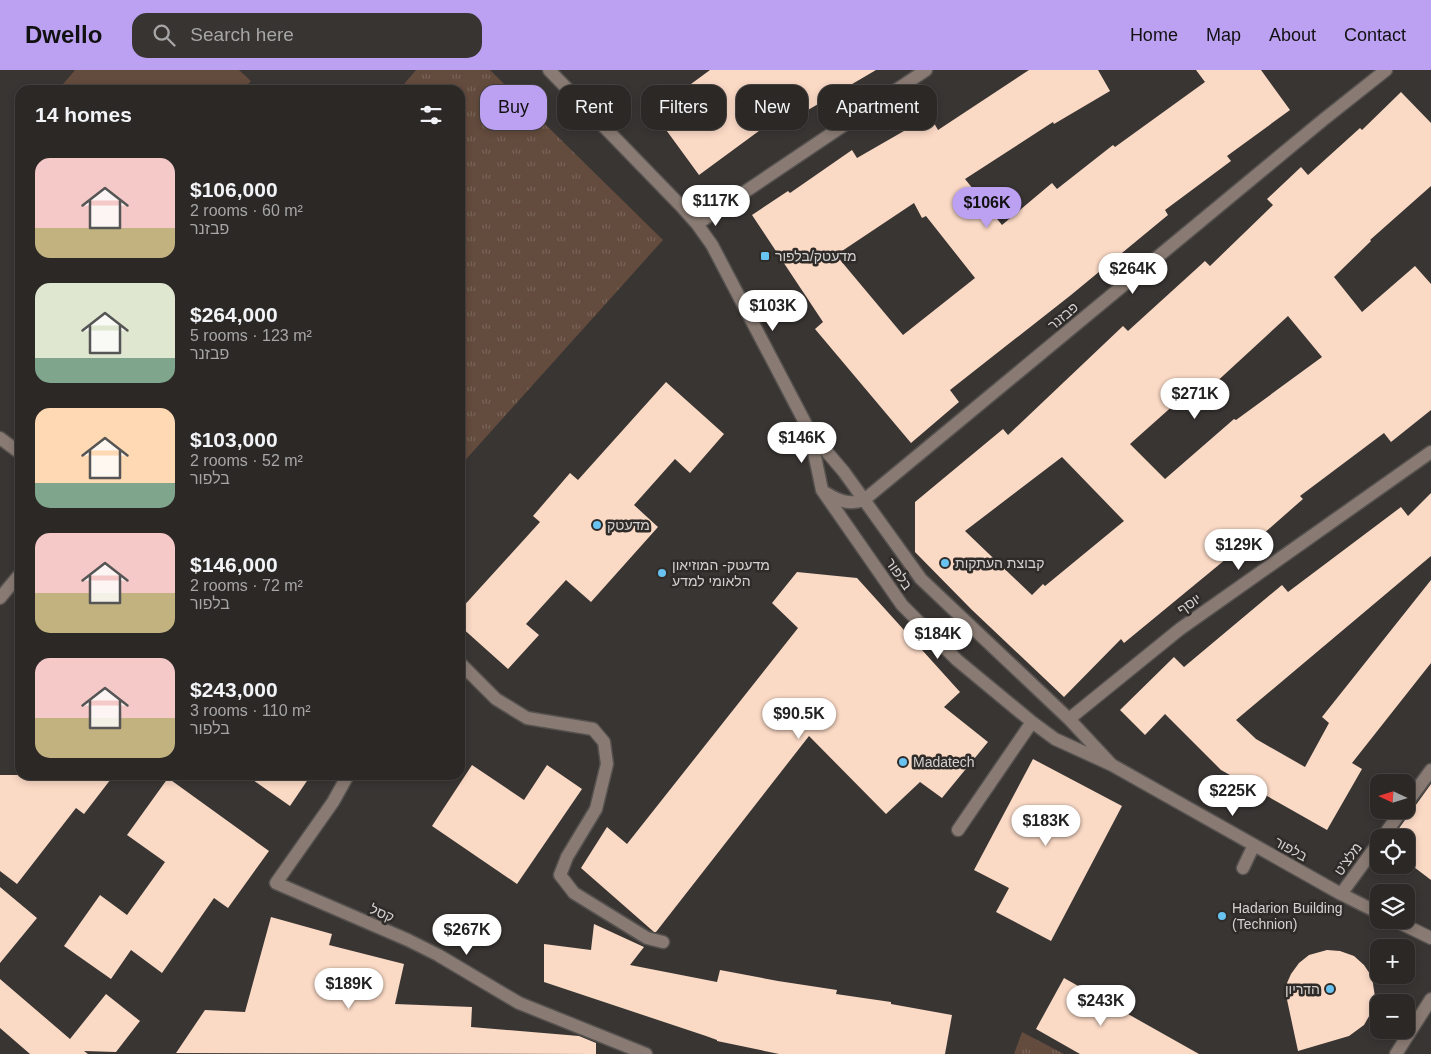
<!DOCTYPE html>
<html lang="en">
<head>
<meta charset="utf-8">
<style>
	body { margin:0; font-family:Helvetica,Heebo,sans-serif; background:#373432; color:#f1f3f6; height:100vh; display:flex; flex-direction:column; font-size:19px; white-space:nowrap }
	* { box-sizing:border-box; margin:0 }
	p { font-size:16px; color:#a6a6a7 }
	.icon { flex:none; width:28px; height:28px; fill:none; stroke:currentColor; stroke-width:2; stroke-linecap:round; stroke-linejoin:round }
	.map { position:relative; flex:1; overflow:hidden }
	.panel { position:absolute; left:15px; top:15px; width:450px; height:695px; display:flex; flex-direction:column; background:#2b2826; border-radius:15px; box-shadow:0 2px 8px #0003,0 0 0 1px #474443 }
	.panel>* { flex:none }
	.banner { position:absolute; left:480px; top:15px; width:475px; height:45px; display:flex; gap:10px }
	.needle { width:32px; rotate:274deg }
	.tools { position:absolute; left:1370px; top:704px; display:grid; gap:10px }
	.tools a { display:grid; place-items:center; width:45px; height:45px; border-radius:10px; background:#2b2826; box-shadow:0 2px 8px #0003,0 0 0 1px #474443; font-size:25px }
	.price { position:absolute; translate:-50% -42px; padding:0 11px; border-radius:18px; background:#fff; color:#222; font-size:16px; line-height:32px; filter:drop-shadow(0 1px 2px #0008) }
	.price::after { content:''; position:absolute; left:50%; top:30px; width:15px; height:11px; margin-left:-8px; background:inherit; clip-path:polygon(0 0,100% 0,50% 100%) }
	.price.current { background:#bca0f2; color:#111 }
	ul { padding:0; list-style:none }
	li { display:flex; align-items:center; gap:15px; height:125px; padding:0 20px }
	li span { display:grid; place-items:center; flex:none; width:140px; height:100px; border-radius:15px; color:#555 }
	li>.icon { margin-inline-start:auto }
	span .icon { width:60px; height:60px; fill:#fffc; stroke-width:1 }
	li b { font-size:21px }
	h2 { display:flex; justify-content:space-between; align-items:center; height:60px; padding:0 20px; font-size:21px }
	.chip { padding:0 18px; border-radius:15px; background:#2b2826; box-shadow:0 2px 8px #0003,0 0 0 1px #474443; font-size:18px; line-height:45px }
	.chip.current { background:#bca0f2; color:#111 }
	header { display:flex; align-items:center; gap:30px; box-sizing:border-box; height:70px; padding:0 25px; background:#bca0f2; color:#111 }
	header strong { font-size:24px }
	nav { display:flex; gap:28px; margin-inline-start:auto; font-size:18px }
	.search { width:350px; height:45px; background:#373432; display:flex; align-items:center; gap:12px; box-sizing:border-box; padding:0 18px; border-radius:15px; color:#a6a6a7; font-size:19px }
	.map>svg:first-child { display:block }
	.grass { fill:url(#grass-tufts) }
	.pitch { fill:#634b3d }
	.building { fill:#fad9c5; fill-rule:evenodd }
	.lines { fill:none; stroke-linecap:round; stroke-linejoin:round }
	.minor-casing { stroke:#55514f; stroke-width:15 }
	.minor { stroke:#897b73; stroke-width:12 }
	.poi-dot { fill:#69c3f1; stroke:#2f2b29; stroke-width:2 }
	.labels { text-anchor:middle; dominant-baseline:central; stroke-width:5; stroke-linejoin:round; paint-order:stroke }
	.poi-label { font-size:14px; fill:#d3d1cf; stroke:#2f2b29; text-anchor:start }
	.street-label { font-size:14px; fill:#d3d1cf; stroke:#2f2b29 }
</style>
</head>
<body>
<header>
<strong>Dwello</strong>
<div class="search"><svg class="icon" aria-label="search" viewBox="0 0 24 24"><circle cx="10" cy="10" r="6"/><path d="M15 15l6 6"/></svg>Search here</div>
<nav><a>Home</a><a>Map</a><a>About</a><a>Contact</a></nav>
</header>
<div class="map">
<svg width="1431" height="984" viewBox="0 0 1431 984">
	<defs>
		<pattern id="grass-tufts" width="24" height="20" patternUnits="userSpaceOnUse" patternTransform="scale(1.25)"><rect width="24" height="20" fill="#634b3d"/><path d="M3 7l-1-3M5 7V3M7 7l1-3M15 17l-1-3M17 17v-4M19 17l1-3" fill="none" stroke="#786458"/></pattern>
	</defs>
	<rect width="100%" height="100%" fill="#393533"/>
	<!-- grass -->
	<path class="grass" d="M 416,0 L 490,0 L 663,170 L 460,396 L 460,20 L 399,20 Z
		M 1022,962 L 1064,984 L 1014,984 Z"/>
	<!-- pitch -->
	<path class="pitch" d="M 75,0 L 239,0 L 251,11 L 243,20 L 58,20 Z"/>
	<!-- building -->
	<path class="building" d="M 710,0 L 876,0 L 791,50 L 786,41 L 699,105 L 653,42 Z
		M 1029,0 L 1098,0 L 1110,21 L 1054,54 L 1053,52 L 965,109 L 1002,155 L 1052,113 L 1057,119 L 1113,75 L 1115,77 L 1205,12 L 1196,0 L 1261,0 L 1290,40 L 1227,86 L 1231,91 L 1165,140 L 1168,145 L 1071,225 L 950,320 L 959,332 L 911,373 L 815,259 L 823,252 L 752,145 L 788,121 L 790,123 L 852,80 L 857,88 L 930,46 L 938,60 ZM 914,133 L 922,148 L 926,146 L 975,208 L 903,265 L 836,185 Z
		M 1401,22 L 1431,53 L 1431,116 L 1370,170 L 1371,171 L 1334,207 L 1362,242 L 1415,196 L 1431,214 L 1431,340 L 1391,372 L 1384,363 L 1300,426 L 1303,429 L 1263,464 L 1260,461 L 1124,573 L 1121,569 L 1064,627 L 971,539 L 915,482 L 915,432 L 1003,359 L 1008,365 L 1123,256 L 1128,261 L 1205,191 L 1210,196 L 1273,135 L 1267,129 L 1301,97 L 1308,105 L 1360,58 L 1362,60 ZM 1288,246 L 1322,287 L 1236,350 L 1234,349 L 1165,409 L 1130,374 L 1204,308 L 1212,316 ZM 1062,387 L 1124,451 L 1045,516 L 1043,514 L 1032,525 L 965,461 Z
		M 666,312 L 724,364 L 690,403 L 675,389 L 634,435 L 658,457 L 591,532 L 566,510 L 526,554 L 539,565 L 508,599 L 460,556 L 460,540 L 540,452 L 533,446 L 570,403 L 578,410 Z
		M 1431,423 L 1431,486 L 1236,650 L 1256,669 L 1305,697 L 1329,653 L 1322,647 L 1431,510 L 1431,593 L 1352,693 L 1362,699 L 1327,760 L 1221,700 L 1165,644 L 1145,665 L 1120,640 L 1174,587 L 1184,597 L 1282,515 L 1288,522 L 1401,437 L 1408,446 Z
		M 797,502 L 857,508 L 960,622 L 944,637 L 988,672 L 942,728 L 920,712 L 886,744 L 809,666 L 656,862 L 654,862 L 581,798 L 607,757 L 627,774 L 798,558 L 772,533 Z
		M 1033,689 L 1122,736 L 1051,871 L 996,842 L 1009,818 L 974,800 Z
		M 472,695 L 524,730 L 547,695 L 582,719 L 517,814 L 432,756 Z
		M 0,705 L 114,705 L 84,744 L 76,738 L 17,814 L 0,801 Z
		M 246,705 L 311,705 L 290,736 Z
		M 168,708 L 269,781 L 228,838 L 214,828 L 162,903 L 131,880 L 111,909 L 64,876 L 100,825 L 127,845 L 165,792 L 127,765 Z
		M 1431,714 L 1431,810 L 1406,791 L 1406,768 L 1392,768 Z
		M 0,817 L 37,848 L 0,893 Z
		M 271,847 L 332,864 L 329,875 L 404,894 L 395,934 L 472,937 L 471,957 L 579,966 L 596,973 L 596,984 L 176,983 L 205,940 L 245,942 Z
		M 594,854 L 644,877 L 630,895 L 717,912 L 720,900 L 778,911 L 837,920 L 836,924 L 891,932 L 891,934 L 952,945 L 945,984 L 779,984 L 717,971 L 717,970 L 706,966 L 544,912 L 544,874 L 591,880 Z
		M 1327,880 L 1340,881 L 1354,886 L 1364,895 L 1372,907 L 1375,927 L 1372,941 L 1364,955 L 1349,966 L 1298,981 L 1286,925 L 1287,913 L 1291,904 L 1299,893 L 1309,885 Z
		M 1064,908 L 1199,984 L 1080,984 L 1036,959 Z
		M 0,909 L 70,969 L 106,924 L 140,951 L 116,982 L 84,981 L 88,984 L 30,984 L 0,958 Z"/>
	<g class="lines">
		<!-- minor casing -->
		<g class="minor-casing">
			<path id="minor" d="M 549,0 L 681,136 L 697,154 L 712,175 L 810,362 L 844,402 L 921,509 L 1069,649 L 1112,695
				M 697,154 L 926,0
				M 810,363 L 822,420 L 902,535 L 957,590 L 1032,652 L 1055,669 L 1112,695 L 1341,824 L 1379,843
				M 0,368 L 20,383
				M 826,423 C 839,431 849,435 864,430 L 1323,50 L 1386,0
				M 0,528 L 20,504
				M 460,593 L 496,629 L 527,648 L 593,659 L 604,672 L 607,694 L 596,739 L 567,787 L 560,805 L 574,823 L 647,868 L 663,872
				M 1069,649 L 1180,559 L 1431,382
				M 348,705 L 333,732 L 276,813 L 408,870 L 438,885 L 519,933 L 646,984
				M 1406,734 L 1431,700
				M 958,760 L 1032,652
				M 1382,768 L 1402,740
				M 1243,798 L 1254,775
				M 1341,824 L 1379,772
				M 1394,850 L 1431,868
				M 1396,984 L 1431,929"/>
		</g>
		<!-- minor -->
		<use href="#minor" class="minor"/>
	</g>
	<!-- markers -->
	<g class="poi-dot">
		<rect x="760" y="181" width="10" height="10" rx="2.5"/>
		<circle cx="597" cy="455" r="5"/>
		<circle cx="945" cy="493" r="5"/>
		<circle cx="662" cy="503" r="5"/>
		<circle cx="903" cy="692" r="5"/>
		<circle cx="1222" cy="846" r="5"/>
		<circle cx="1330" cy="919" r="5"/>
	</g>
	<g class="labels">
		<!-- poi labels -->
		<g class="poi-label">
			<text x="775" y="186">מדעטק/בלפור</text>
			<text x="607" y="455">מדעטק</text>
			<text x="955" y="493">קבוצת העתקות</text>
			<text x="672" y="495">מדעטק- המוזיאון<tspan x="672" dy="16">הלאומי למדע</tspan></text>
			<text x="913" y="692">Madatech</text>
			<text x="1232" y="838">Hadarion Building<tspan x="1232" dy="16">(Technion)</tspan></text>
			<text x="1320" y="919" text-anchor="end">הדריון</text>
		</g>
		<!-- street labels -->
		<g class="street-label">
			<text transform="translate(1063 246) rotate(-40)">פבזנר</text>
			<text transform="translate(899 504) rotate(55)">בלפור</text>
			<text transform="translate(1189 534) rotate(-35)">יוסף</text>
			<text transform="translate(1291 779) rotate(29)">בלפור</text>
			<text transform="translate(1348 789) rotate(-54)">מלצ'ט</text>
			<text transform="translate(382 843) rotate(23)">קסל</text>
		</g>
	</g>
</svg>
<div class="tools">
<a><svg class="needle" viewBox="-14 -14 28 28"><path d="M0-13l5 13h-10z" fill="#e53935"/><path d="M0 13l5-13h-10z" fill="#a6a6a7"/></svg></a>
<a><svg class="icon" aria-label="locate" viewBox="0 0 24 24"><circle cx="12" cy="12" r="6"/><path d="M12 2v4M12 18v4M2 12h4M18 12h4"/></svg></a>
<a><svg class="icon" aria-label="layers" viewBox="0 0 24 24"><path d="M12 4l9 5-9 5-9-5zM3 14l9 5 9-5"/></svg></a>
<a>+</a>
<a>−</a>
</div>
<b class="price" style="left:716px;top:157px">$117K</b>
<b class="price current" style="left:987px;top:159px">$106K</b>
<b class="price" style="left:1133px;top:225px">$264K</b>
<b class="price" style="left:773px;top:262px">$103K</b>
<b class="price" style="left:1195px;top:350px">$271K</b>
<b class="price" style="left:802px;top:394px">$146K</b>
<b class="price" style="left:1239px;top:501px">$129K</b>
<b class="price" style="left:938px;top:590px">$184K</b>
<b class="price" style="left:799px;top:670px">$90.5K</b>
<b class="price" style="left:1233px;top:747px">$225K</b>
<b class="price" style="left:1046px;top:777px">$183K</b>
<b class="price" style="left:467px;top:886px">$267K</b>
<b class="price" style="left:349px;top:940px">$189K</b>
<b class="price" style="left:1101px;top:957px">$243K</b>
<div class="banner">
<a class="chip current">Buy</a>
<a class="chip">Rent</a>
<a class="chip">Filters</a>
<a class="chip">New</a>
<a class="chip">Apartment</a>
</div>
<section class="panel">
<h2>14 homes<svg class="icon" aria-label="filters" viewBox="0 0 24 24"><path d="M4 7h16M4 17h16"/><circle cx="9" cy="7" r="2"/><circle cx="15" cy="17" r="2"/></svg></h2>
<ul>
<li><span style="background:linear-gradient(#f6c9c9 70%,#c2b280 0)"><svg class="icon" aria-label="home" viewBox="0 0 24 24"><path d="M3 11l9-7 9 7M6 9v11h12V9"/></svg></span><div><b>$106,000</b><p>2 rooms · 60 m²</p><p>פבזנר</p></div></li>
<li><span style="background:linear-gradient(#dfe7d0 75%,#7fa58c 0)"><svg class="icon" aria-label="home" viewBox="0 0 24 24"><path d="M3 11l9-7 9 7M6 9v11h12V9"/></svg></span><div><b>$264,000</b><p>5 rooms · 123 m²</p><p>פבזנר</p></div></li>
<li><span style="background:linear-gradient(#ffd9b3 75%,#7fa58c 0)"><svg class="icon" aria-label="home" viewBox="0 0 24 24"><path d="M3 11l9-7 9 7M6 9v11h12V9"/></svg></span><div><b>$103,000</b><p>2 rooms · 52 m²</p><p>בלפור</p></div></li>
<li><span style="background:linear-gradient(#f6c9c9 60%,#c2b280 0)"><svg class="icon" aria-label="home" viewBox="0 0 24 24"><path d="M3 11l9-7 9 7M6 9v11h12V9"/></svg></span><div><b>$146,000</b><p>2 rooms · 72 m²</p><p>בלפור</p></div></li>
<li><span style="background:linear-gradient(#f6c9c9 60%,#c2b280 0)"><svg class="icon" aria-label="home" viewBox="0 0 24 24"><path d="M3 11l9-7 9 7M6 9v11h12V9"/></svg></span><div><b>$243,000</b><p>3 rooms · 110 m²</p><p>בלפור</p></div></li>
</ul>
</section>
</div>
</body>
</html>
